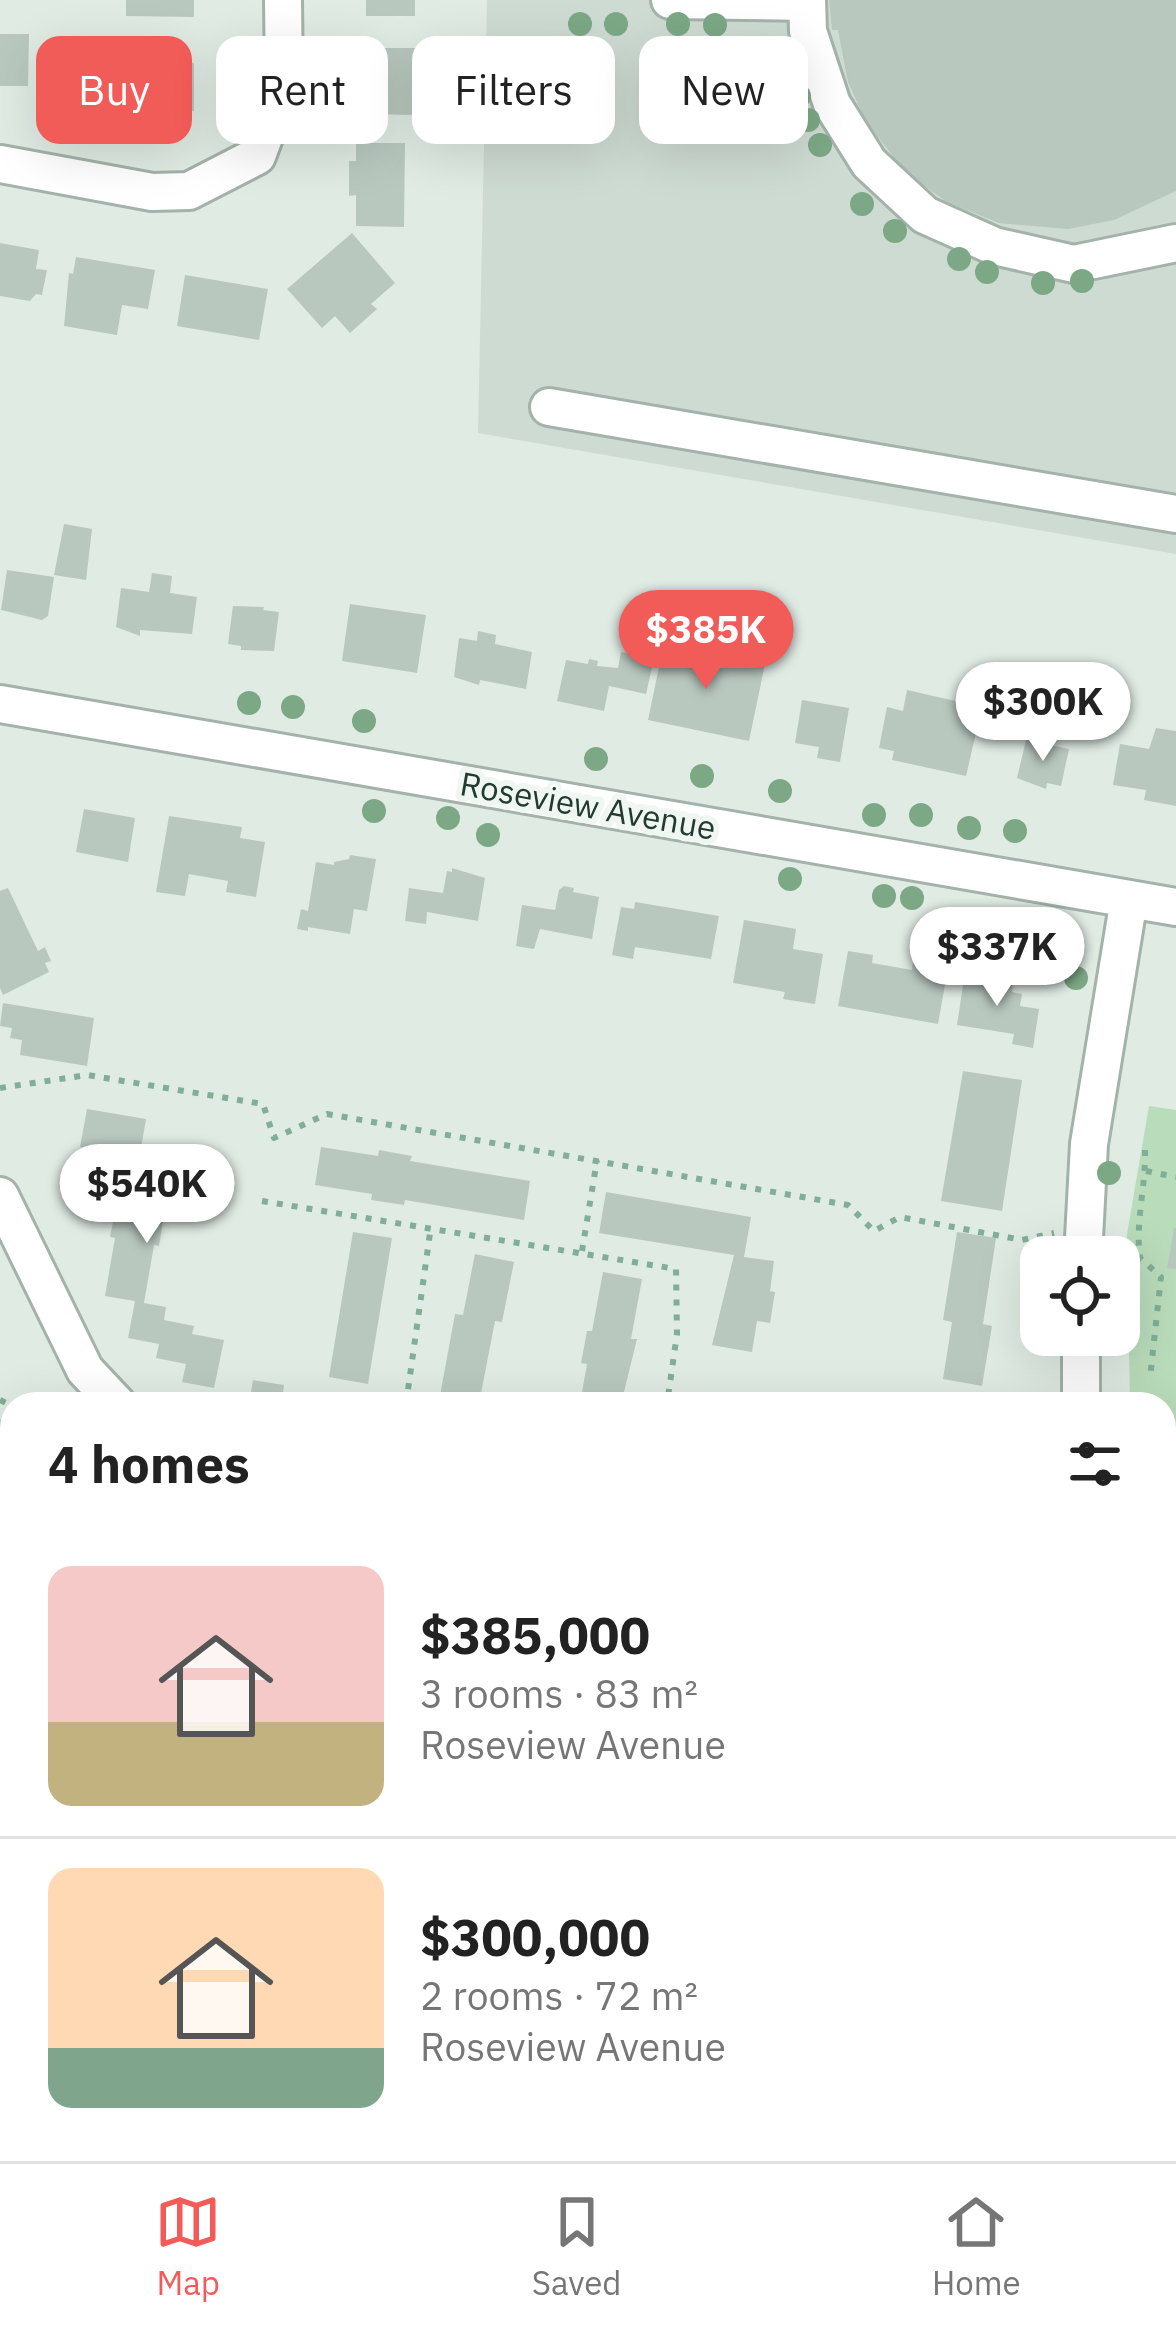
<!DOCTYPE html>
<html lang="en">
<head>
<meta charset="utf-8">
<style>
	body { margin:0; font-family:"IBM Plex Sans",sans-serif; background:#f6f6f6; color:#222; height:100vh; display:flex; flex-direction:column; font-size:45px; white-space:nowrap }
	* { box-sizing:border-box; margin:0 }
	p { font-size:39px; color:#767676 }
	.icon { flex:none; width:66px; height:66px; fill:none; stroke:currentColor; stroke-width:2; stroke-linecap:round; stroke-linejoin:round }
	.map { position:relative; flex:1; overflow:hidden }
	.panel { position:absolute; left:0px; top:1392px; width:1176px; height:771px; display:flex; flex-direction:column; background:#fff; border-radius:36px 36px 0 0; box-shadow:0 12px 48px #0002 }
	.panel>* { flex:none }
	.guide { position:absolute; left:36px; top:36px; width:1104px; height:108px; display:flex; gap:24px }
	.controls { position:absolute; left:1020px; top:1236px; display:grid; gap:24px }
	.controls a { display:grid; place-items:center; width:120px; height:120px; border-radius:24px; background:#fff; box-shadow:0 12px 48px #0002; font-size:60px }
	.price { position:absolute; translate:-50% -102px; padding:0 27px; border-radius:42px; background:#fff; color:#222; font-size:39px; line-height:78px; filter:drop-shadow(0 3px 6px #0008) }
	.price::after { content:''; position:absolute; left:50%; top:72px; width:36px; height:27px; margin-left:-18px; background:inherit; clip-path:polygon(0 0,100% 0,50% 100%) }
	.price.selected { background:#f15b58; color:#fff }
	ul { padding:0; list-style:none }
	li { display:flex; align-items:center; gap:36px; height:300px; padding:0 48px }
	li+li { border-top:3px solid #e0e0e0 }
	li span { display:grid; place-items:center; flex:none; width:336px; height:240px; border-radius:24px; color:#555 }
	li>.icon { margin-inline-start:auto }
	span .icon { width:144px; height:144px; fill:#fffc; stroke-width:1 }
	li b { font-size:51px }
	h2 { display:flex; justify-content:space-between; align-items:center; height:144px; padding:0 48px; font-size:51px }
	.chip { padding:0 42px; border-radius:24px; background:#fff; box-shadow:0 12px 48px #0002; font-size:42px; line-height:108px }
	.chip.selected { background:#f15b58; color:#fff }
	.tab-bar { display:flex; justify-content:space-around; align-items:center; height:168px; border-top:3px solid #e0e0e0; background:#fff; font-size:33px; color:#767676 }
	.tab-bar a { display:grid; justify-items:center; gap:6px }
	.tab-bar .selected { color:#f15b58 }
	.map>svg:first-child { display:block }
	.built { fill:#cedbd2 }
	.green { fill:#b9dcba }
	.building { fill:#b8c8bf }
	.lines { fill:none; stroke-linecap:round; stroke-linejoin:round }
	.minor-casing { stroke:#a3b3aa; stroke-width:42 }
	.path { stroke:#80ae96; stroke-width:6; stroke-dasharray:6 9; stroke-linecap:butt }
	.minor { stroke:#fff; stroke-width:36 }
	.tree { fill:#7ca885 }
	.labels { text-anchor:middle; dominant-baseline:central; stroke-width:12; stroke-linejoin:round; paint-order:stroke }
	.street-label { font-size:33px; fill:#213b2e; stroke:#f0f7f2 }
</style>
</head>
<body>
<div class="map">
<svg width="1176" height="2161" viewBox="0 0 1176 2161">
	<rect width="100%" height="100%" fill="#e0ebe4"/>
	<!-- built -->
	<path class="built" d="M 487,0 L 1176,0 L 1176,554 L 478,433 Z"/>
	<!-- green -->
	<path class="green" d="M 1149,1106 L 1176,1110 L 1176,2070 L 1164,2068 L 1164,1404 L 1130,1404 L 1127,1234 Z"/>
	<!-- building -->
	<path class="building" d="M 126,0 L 194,0 L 194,17 L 126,16 Z
		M 366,0 L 415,0 L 415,16 L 366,16 Z
		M 829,0 L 1176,0 L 1176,191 L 1114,220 L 1068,229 L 999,223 L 947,202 L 905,172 L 865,120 L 848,82 L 838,30 L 832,30 Z
		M 0,34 L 29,34 L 28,86 L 0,86 Z
		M 367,48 L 415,48 L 414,115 L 365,114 Z
		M 176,59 L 194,63 L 194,111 L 163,111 L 163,118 L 129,118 L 128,111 L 110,111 L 110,62 Z
		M 356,143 L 405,143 L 404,227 L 356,226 L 356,195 L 349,196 L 349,161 L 356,161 Z
		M 352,233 L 395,283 L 371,304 L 377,309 L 350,333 L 335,316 L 322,328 L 287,289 Z
		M 0,243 L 39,250 L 36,269 L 47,270 L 42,295 L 36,294 L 30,301 L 0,296 Z
		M 76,257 L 155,270 L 148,309 L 122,305 L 117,335 L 64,326 L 69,273 L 73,274 Z
		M 185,275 L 268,289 L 259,340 L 177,326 Z
		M 64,524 L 92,529 L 86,580 L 54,575 Z
		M 7,570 L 54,577 L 48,616 L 42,620 L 1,610 Z
		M 152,573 L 172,576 L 170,593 L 197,597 L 192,634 L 140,630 L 140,636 L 116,627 L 121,588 L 149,592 Z
		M 350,604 L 426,615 L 417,673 L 342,661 Z
		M 233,606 L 264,607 L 263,610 L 279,612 L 274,651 L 241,650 L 241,646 L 228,644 Z
		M 478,631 L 496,635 L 495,644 L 532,652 L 526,689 L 480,680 L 479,685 L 454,677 L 459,638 L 477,641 Z
		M 664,643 L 765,664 L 749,741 L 648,720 Z
		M 621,652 L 654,659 L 646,694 L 609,686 L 604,711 L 557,701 L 566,660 L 588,664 L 589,659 L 598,661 L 597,666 L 618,668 Z
		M 964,681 L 987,686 L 966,776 L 892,760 L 894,751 L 879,748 L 887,707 L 903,711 L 907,690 L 960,702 Z
		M 802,700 L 849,708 L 840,762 L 817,758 L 819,747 L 795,743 Z
		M 1156,728 L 1176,731 L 1176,806 L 1144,800 L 1146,790 L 1113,785 L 1120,744 L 1149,749 Z
		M 1026,740 L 1069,749 L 1061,786 L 1047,783 L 1046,789 L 1017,778 Z
		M 84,809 L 135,818 L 128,862 L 76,852 Z
		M 169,816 L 242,827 L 240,838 L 265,842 L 256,897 L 226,892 L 228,881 L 189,874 L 185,896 L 156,892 Z
		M 350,855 L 376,859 L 367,911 L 354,909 L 350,934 L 308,927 L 308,931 L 297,929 L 301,909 L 308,911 L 316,862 L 334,865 L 334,862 L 349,859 Z
		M 452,868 L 485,878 L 478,921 L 427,912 L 426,924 L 405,921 L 409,888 L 443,893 L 447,871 L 452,872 Z
		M 564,886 L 574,888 L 573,892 L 599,897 L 592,939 L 540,929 L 534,949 L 516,946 L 522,905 L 555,910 L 559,890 Z
		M 8,888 L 38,951 L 45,947 L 51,961 L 45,963 L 49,972 L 3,995 L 0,988 L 0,891 Z
		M 635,902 L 719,916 L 711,959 L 635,947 L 633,959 L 612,955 L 621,907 L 634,909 Z
		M 744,920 L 796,929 L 793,949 L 823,954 L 815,1004 L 783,999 L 785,992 L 733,983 Z
		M 848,951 L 873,955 L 872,963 L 912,970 L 913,962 L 948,968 L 938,1024 L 838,1006 Z
		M 965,972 L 1013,980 L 1012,992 L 1022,994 L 1020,1006 L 1039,1009 L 1033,1048 L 1012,1044 L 1014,1034 L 957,1025 Z
		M 3,1003 L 94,1018 L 87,1066 L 20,1055 L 22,1040 L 10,1038 L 12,1028 L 0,1026 Z
		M 963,1071 L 1022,1080 L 1002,1211 L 941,1201 Z
		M 87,1109 L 146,1119 L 141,1148 L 179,1155 L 167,1216 L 164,1215 L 159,1246 L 154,1245 L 144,1303 L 166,1307 L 164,1320 L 194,1326 L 192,1334 L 224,1340 L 214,1388 L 182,1382 L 186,1364 L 156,1358 L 159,1344 L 128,1338 L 135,1301 L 105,1296 L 115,1238 L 110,1237 L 116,1206 L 130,1209 L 139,1157 L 80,1147 Z
		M 321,1147 L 378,1156 L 379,1150 L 412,1156 L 410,1161 L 530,1181 L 524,1220 L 405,1200 L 404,1205 L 371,1200 L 372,1194 L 315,1185 Z
		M 606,1192 L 751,1217 L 744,1257 L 774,1261 L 770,1291 L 775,1292 L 770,1323 L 757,1321 L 752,1352 L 712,1345 L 734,1255 L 599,1233 Z
		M 1174,1228 L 1176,1228 L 1176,1269 L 1167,1268 Z
		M 353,1232 L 392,1238 L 368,1384 L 329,1377 Z
		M 957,1232 L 996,1238 L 983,1324 L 992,1326 L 982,1386 L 943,1379 L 952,1322 L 943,1320 Z
		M 475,1254 L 514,1262 L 502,1322 L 495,1321 L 479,1404 L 439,1401 L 455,1314 L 463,1315 Z
		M 603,1272 L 642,1279 L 631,1339 L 637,1339 L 621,1404 L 580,1404 L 587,1364 L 581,1363 L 587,1331 L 592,1331 Z
		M 253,1380 L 284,1385 L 283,1393 L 313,1399 L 312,1404 L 249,1404 Z
		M 699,1392 L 737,1399 L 736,1404 L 697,1404 Z
		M 0,1419 L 10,1421 L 6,1439 L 12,1440 L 12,1481 L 0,1479 Z
		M 0,1590 L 12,1602 L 12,1683 L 0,1670 Z
		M 12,1830 L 12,1901 L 0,1908 L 0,1834 L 3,1840 L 4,1834 Z
		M 420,2151 L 476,2151 L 479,2161 L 422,2161 Z
		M 914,2151 L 960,2151 L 959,2161 L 912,2161 Z
		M 1112,2151 L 1156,2151 L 1154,2161 L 1110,2161 Z"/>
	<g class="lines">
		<!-- minor casing -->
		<g class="minor-casing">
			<path id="minor" d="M 670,0 L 807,2
				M 807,0 L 808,31 L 832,104 L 869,163 L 925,215 L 994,246 L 1074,264 L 1176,243
				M 0,164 L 152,192 L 189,191 L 257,156 L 284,84 L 283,0
				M 549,407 L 1176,514
				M 0,704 L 1176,907
				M 0,1196 L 85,1370 L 117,1404
				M 1083,1257 L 1089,1144 L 1129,899
				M 1081,1404 L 1081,1335
				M 1038,2161 L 1040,2151"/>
		</g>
		<!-- path -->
		<path class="path" d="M 0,1088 L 87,1075 L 263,1104 L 274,1138 L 327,1114 L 848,1205 L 874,1231 L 900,1217 L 1022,1240 L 1054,1233
			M 1145,1150 C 1146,1187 1135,1221 1140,1258 L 1161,1277 L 1150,1378
			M 1146,1171 L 1176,1177
			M 262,1201 L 676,1269 L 677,1334 L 667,1404
			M 582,1251 L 597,1160
			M 0,1400 L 12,1406
			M 406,1404 L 431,1226
			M 0,1513 L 12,1520
			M 1164,1562 L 1176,1554"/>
		<!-- minor -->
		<use href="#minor" class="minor"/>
	</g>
	<!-- trees -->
	<g class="tree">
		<circle cx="580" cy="24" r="12"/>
		<circle cx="616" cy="24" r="12"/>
		<circle cx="678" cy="24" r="12"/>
		<circle cx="715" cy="25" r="12"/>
		<circle cx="793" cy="69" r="12"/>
		<circle cx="799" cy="96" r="12"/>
		<circle cx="808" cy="120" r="12"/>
		<circle cx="820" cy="145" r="12"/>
		<circle cx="862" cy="204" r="12"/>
		<circle cx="895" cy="231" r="12"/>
		<circle cx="959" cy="259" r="12"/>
		<circle cx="987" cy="272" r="12"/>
		<circle cx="1082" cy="281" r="12"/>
		<circle cx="1043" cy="283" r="12"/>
		<circle cx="249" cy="703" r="12"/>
		<circle cx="293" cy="707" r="12"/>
		<circle cx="364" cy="721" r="12"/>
		<circle cx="596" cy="759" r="12"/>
		<circle cx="702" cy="776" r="12"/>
		<circle cx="780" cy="791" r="12"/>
		<circle cx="374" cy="811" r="12"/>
		<circle cx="874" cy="815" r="12"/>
		<circle cx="921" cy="815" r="12"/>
		<circle cx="448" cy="818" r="12"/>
		<circle cx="969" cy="828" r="12"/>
		<circle cx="1015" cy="831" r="12"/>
		<circle cx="488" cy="835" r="12"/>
		<circle cx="790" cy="879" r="12"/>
		<circle cx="884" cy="896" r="12"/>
		<circle cx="912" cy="898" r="12"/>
		<circle cx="1014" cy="919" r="12"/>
		<circle cx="1076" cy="978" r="12"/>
		<circle cx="1109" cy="1173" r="12"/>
	</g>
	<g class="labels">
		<!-- street labels -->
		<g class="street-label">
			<text transform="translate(588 805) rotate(10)">Roseview Avenue</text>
		</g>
	</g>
</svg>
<div class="controls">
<a><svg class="icon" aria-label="locate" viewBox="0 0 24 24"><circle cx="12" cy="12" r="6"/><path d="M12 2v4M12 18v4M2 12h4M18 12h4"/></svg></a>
</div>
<b class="price selected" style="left:706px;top:692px">$385K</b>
<b class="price" style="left:1043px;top:764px">$300K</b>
<b class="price" style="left:997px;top:1009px">$337K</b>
<b class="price" style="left:147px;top:1246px">$540K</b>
<div class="guide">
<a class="chip selected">Buy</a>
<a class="chip">Rent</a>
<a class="chip">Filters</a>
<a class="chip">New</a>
</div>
<section class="panel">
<h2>4 homes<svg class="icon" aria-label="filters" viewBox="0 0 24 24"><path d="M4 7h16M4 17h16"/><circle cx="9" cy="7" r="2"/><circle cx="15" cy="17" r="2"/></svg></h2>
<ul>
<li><span style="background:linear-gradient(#f6c9c9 65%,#c2b280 0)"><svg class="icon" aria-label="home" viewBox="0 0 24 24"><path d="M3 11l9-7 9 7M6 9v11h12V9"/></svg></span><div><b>$385,000</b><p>3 rooms · 83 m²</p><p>Roseview Avenue</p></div></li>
<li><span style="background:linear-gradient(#ffd9b3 75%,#7fa58c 0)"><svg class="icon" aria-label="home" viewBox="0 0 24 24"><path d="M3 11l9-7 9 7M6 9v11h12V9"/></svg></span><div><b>$300,000</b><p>2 rooms · 72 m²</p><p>Roseview Avenue</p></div></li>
</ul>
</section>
</div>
<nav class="tab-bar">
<a class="selected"><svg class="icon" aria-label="map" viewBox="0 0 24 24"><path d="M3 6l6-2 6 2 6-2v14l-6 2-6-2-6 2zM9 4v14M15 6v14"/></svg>Map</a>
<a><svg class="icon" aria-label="saved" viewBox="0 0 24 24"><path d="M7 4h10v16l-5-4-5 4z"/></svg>Saved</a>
<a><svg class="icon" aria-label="home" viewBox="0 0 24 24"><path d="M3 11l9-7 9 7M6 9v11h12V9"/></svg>Home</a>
</nav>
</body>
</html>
